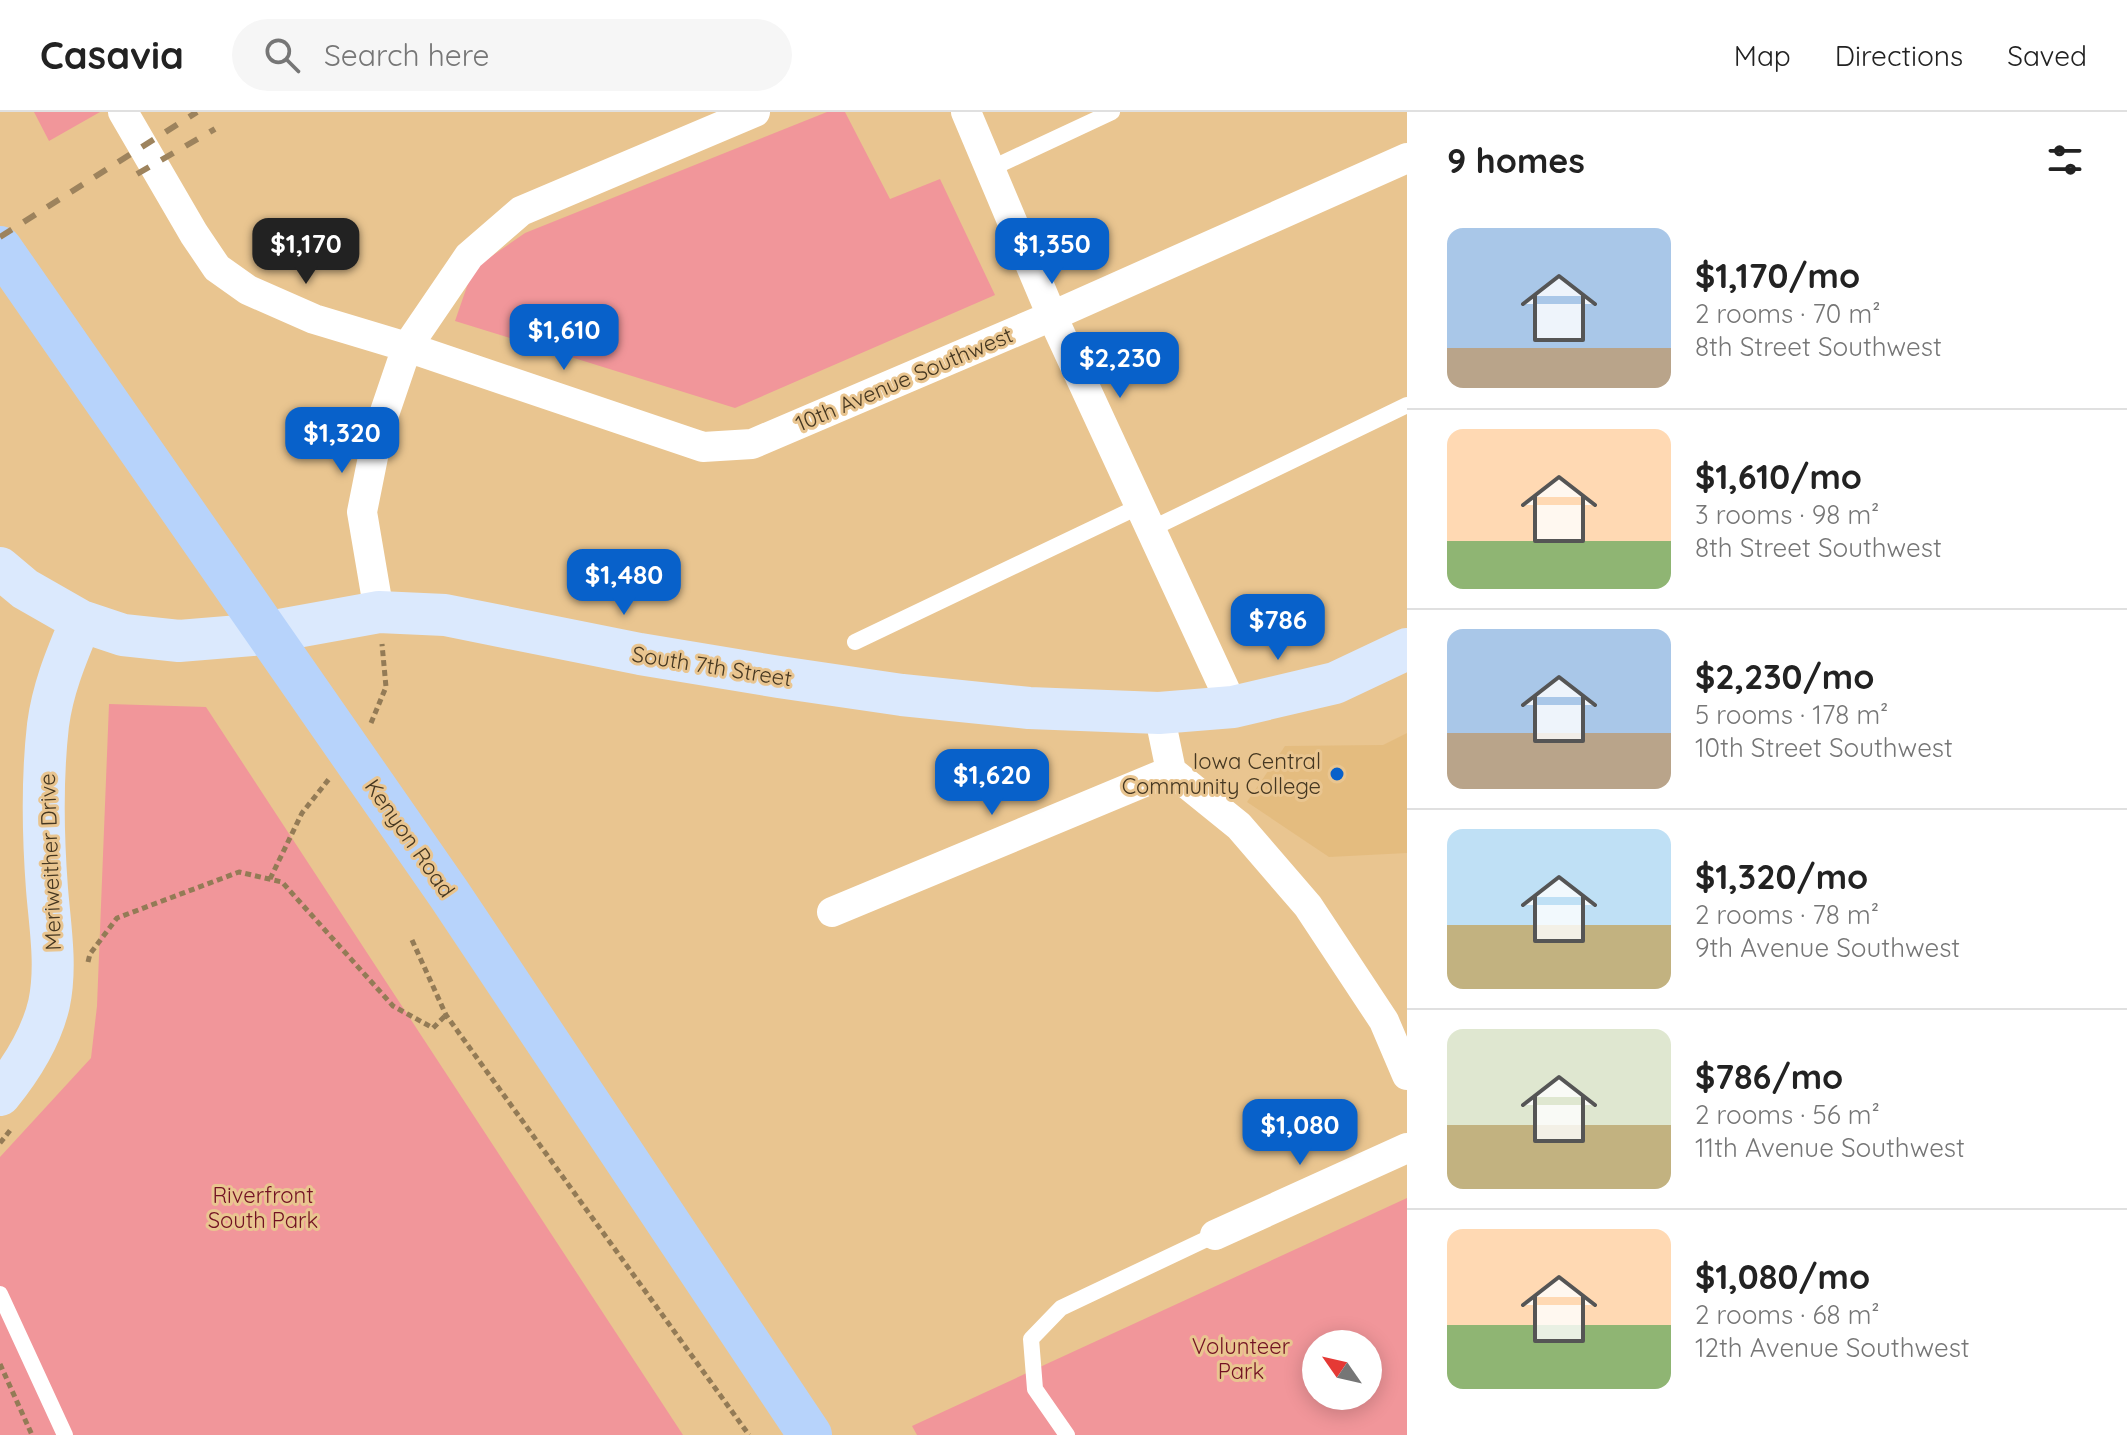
<!DOCTYPE html>
<html lang="en">
<head>
<meta charset="utf-8">
<style>
	body { margin:0; font-family:Quicksand,sans-serif; background:#f6f6f6; color:#222; height:100vh; display:flex; flex-direction:column; font-size:30px; white-space:nowrap }
	* { box-sizing:border-box; margin:0 }
	p { font-size:26px; color:#767676 }
	.icon { flex:none; width:44px; height:44px; fill:none; stroke:currentColor; stroke-width:2; stroke-linecap:round; stroke-linejoin:round }
	.map { position:relative; flex:1; overflow:hidden }
	.panel { display:flex; flex-direction:column; background:#fff; width:720px }
	.panel>* { flex:none }
	.needle { width:52px; rotate:304deg }
	.tools { position:absolute; left:1302px; top:1218px; display:grid; gap:16px }
	.tools a { display:grid; place-items:center; width:80px; height:80px; border-radius:50%; background:#fff; box-shadow:0 4px 20px #0003; font-size:40px }
	.price { position:absolute; translate:-50% -68px; padding:0 18px; border-radius:16px; background:#0861ca; color:#fff; font-size:26px; line-height:52px; filter:drop-shadow(0 2px 4px #0008) }
	.price::after { content:''; position:absolute; left:50%; top:48px; width:24px; height:18px; margin-left:-12px; background:inherit; clip-path:polygon(0 0,100% 0,50% 100%) }
	.price.active { background:#222; color:#fff }
	ul { padding:0; list-style:none }
	li { display:flex; align-items:center; gap:24px; height:200px; padding:0 40px }
	li+li { border-top:2px solid #e0e0e0 }
	li span { display:grid; place-items:center; flex:none; width:224px; height:160px; border-radius:16px; color:#555 }
	li>.icon { margin-inline-start:auto }
	span .icon { width:96px; height:96px; fill:#fffc; stroke-width:1 }
	li b { font-size:34px }
	h2 { display:flex; justify-content:space-between; align-items:center; height:96px; padding:0 40px; font-size:34px }
	header { display:flex; align-items:center; gap:48px; box-sizing:border-box; height:112px; padding:0 40px; background:#fff; border-bottom:2px solid #e0e0e0 }
	header strong { font-size:38px }
	nav { display:flex; gap:44px; margin-inline-start:auto; font-size:28px }
	.search { width:560px; height:72px; background:#f6f6f6; display:flex; align-items:center; gap:20px; box-sizing:border-box; padding:0 28px; border-radius:44px; color:#767676; font-size:30px }
	main { display:flex; flex:1; min-height:0 }
	.map>svg:first-child { display:block }
	.built { fill:#e4bc7f }
	.green { fill:#f1969a; fill-rule:evenodd }
	.lines { fill:none; stroke-linecap:round; stroke-linejoin:round }
	.path { stroke:#937b56; stroke-width:5; stroke-dasharray:6 4; stroke-linecap:butt }
	.lane { stroke:#fff; stroke-width:16 }
	.street { stroke:#fff; stroke-width:30 }
	.secondary { stroke:#dbe9fd; stroke-width:42 }
	.primary { stroke:#b7d3fb; stroke-width:44 }
	.rail { stroke:#9d835d; stroke-width:6; stroke-dasharray:14 14; stroke-linecap:butt }
	.poi-dot { fill:#0861ca; stroke:#e9c590; stroke-width:3 }
	.labels { text-anchor:middle; dominant-baseline:central; stroke-width:6; stroke-linejoin:round; paint-order:stroke }
	.street-label { font-size:22px; fill:#453721; stroke:#e9c590 }
	.poi-label { font-size:22px; fill:#453721; stroke:#e9c590; text-anchor:end }
	.park-label { font-size:22px; fill:#721123; stroke:#e9c590 }
</style>
</head>
<body>
<header>
<strong>Casavia</strong>
<div class="search"><svg class="icon" aria-label="search" viewBox="0 0 24 24"><circle cx="10" cy="10" r="6"/><path d="M15 15l6 6"/></svg>Search here</div>
<nav><a>Map</a><a>Directions</a><a>Saved</a></nav>
</header>
<main>
<div class="map">
<svg width="1407" height="1323" viewBox="0 0 1407 1323">
	<rect width="100%" height="100%" fill="#e9c590"/>
	<!-- built -->
	<path class="built" d="M 1407,621 L 1407,741 L 1329,745 L 1247,690 L 1285,634 L 1383,633 Z"/>
	<!-- green -->
	<path class="green" d="M 34,0 L 100,0 L 49,29 Z
		M 827,0 L 845,0 L 890,87 L 940,67 L 995,183 L 735,296 L 455,209 L 473,157 L 525,121 Z
		M 109,592 L 206,595 L 683,1323 L 0,1323 L 0,1045 L 91,946 L 97,894 Z
		M 1407,1086 L 1407,1323 L 917,1323 L 912,1314 ZM 1316,1232 L 1368,1232 L 1368,1284 L 1316,1284 Z"/>
	<g class="lines">
		<!-- path -->
		<path class="path" d="M 371,611 L 386,575 L 382,532
			M 270,767 L 302,701 L 329,667
			M 412,828 L 446,903 L 749,1323
			M 88,850 L 90,842 L 117,806 L 239,760 L 282,770 L 393,894 L 433,916 L 446,903
			M 0,1031 L 12,1016
			M 0,1252 L 32,1323"/>
		<!-- lane -->
		<path class="lane" d="M 990,57 L 1112,0
			M 1151,417 L 1407,293
			M 855,530 L 1140,394
			M 0,1182 L 65,1323
			M 1067,1323 L 1035,1277 L 1031,1227 L 1061,1196 L 1215,1123"/>
		<!-- street -->
		<path class="street" d="M 123,0 L 194,122 L 217,156 L 248,178 L 314,207 L 407,235 L 703,335 L 752,332 L 1052,204 L 1407,46
			M 966,0 L 1052,204 L 1233,595
			M 379,500 L 362,400 L 378,320 L 407,235 L 469,144 L 521,99 L 755,0
			M 1159,601 L 1171,659
			M 1171,659 L 1239,714 L 1308,794 L 1384,909 L 1407,963
			M 832,800 L 1171,659
			M 1215,1123 L 1407,1036"/>
		<!-- secondary -->
		<path class="secondary" d="M 0,456 L 25,477 L 81,509 L 123,523 L 179,529 L 252,523 L 379,500 L 445,503 L 640,542 L 779,565 L 902,583 L 1029,596 L 1159,601 L 1233,595 L 1335,571 L 1407,537
			M 0,983 C 22,956 41,926 49,892 C 57,854 50,815 47,777 C 43,724 42,666 48,613 C 53,575 67,543 81,509"/>
		<!-- primary -->
		<path class="primary" d="M 0,136 L 449,782 L 810,1323"/>
		<!-- rail -->
		<path class="rail" d="M 137,62 L 215,17
			M 0,125 L 197,0"/>
	</g>
	<!-- markers -->
	<circle class="poi-dot" cx="1337" cy="662" r="8"/>
	<g class="labels">
		<!-- street labels -->
		<g class="street-label">
			<text transform="translate(904 267) rotate(-23)">10th Avenue Southwest</text>
			<text transform="translate(712 554) rotate(9)">South 7th Street</text>
			<text transform="translate(410 726) rotate(55)">Kenyon Road</text>
			<text transform="translate(50 750) rotate(-92)">Meriweither Drive</text>
		</g>
		<!-- poi labels -->
		<g class="poi-label">
			<text x="1321" y="649">Iowa Central<tspan x="1321" dy="25">Community College</tspan></text>
		</g>
		<!-- park labels -->
		<g class="park-label">
			<text x="263" y="1083">Riverfront<tspan x="263" dy="25">South Park</tspan></text>
			<text x="1241" y="1234">Volunteer<tspan x="1241" dy="25">Park</tspan></text>
		</g>
	</g>
</svg>
<div class="tools">
<a><svg class="needle" viewBox="-14 -14 28 28"><path d="M0-13l5 13h-10z" fill="#e53935"/><path d="M0 13l5-13h-10z" fill="#767676"/></svg></a>
</div>
<b class="price active" style="left:306px;top:174px">$1,170</b>
<b class="price" style="left:1052px;top:174px">$1,350</b>
<b class="price" style="left:564px;top:260px">$1,610</b>
<b class="price" style="left:1120px;top:288px">$2,230</b>
<b class="price" style="left:342px;top:363px">$1,320</b>
<b class="price" style="left:624px;top:505px">$1,480</b>
<b class="price" style="left:1278px;top:550px">$786</b>
<b class="price" style="left:992px;top:705px">$1,620</b>
<b class="price" style="left:1300px;top:1055px">$1,080</b>
</div>
<section class="panel">
<h2>9 homes<svg class="icon" aria-label="filters" viewBox="0 0 24 24"><path d="M4 7h16M4 17h16"/><circle cx="9" cy="7" r="2"/><circle cx="15" cy="17" r="2"/></svg></h2>
<ul>
<li><span style="background:linear-gradient(#a9c7e8 75%,#b9a48a 0)"><svg class="icon" aria-label="home" viewBox="0 0 24 24"><path d="M3 11l9-7 9 7M6 9v11h12V9"/></svg></span><div><b>$1,170/mo</b><p>2 rooms · 70 m²</p><p>8th Street Southwest</p></div></li>
<li><span style="background:linear-gradient(#ffd9b3 70%,#8fb573 0)"><svg class="icon" aria-label="home" viewBox="0 0 24 24"><path d="M3 11l9-7 9 7M6 9v11h12V9"/></svg></span><div><b>$1,610/mo</b><p>3 rooms · 98 m²</p><p>8th Street Southwest</p></div></li>
<li><span style="background:linear-gradient(#a9c7e8 65%,#b9a48a 0)"><svg class="icon" aria-label="home" viewBox="0 0 24 24"><path d="M3 11l9-7 9 7M6 9v11h12V9"/></svg></span><div><b>$2,230/mo</b><p>5 rooms · 178 m²</p><p>10th Street Southwest</p></div></li>
<li><span style="background:linear-gradient(#bfe0f5 60%,#c2b280 0)"><svg class="icon" aria-label="home" viewBox="0 0 24 24"><path d="M3 11l9-7 9 7M6 9v11h12V9"/></svg></span><div><b>$1,320/mo</b><p>2 rooms · 78 m²</p><p>9th Avenue Southwest</p></div></li>
<li><span style="background:linear-gradient(#dfe7d0 60%,#c2b280 0)"><svg class="icon" aria-label="home" viewBox="0 0 24 24"><path d="M3 11l9-7 9 7M6 9v11h12V9"/></svg></span><div><b>$786/mo</b><p>2 rooms · 56 m²</p><p>11th Avenue Southwest</p></div></li>
<li><span style="background:linear-gradient(#ffd9b3 60%,#8fb573 0)"><svg class="icon" aria-label="home" viewBox="0 0 24 24"><path d="M3 11l9-7 9 7M6 9v11h12V9"/></svg></span><div><b>$1,080/mo</b><p>2 rooms · 68 m²</p><p>12th Avenue Southwest</p></div></li>
</ul>
</section>
</main>
</body>
</html>
